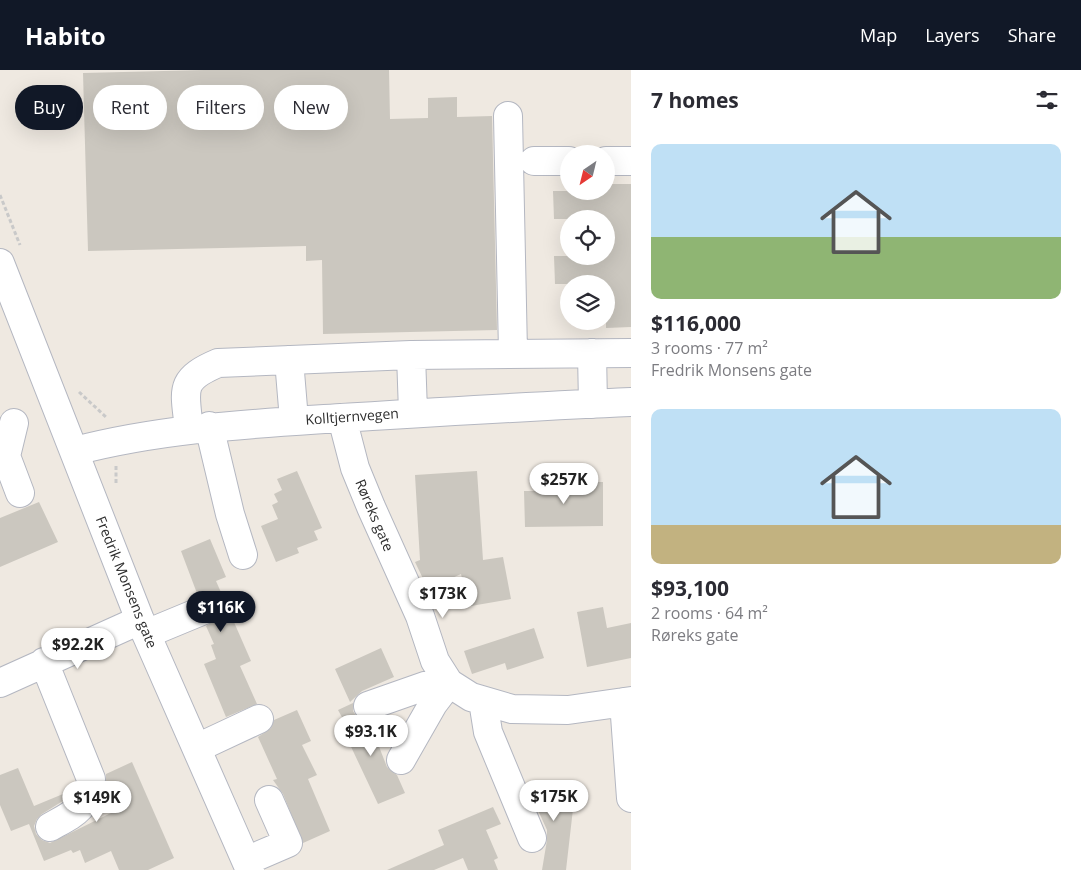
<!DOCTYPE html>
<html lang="en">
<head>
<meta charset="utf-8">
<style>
	body { margin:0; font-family:"Open Sans",sans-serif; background:#f7f7f7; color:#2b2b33; height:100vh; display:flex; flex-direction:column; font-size:19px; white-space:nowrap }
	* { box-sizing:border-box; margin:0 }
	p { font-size:16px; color:#7c7c81 }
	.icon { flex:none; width:28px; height:28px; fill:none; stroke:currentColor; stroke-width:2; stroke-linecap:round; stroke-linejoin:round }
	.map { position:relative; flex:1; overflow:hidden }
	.side { display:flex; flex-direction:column; background:#fff; width:450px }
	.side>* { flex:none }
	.banner { position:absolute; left:15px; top:15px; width:475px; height:45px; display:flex; gap:10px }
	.needle { width:32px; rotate:215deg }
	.buttons { position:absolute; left:560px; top:75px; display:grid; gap:10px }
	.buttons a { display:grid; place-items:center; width:55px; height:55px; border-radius:50%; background:#fff; box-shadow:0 5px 20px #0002; font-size:25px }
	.price { position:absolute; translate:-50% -42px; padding:0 11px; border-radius:18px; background:#fff; color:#222; font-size:16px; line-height:32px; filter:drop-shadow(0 1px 2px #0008) }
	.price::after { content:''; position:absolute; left:50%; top:30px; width:15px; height:11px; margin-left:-8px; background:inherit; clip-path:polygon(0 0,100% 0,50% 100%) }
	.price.on { background:#111827; color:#fff }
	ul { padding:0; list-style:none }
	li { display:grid; align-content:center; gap:10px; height:265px; padding:0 20px }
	li span { display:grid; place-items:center; height:155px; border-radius:10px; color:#555 }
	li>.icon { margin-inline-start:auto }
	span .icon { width:90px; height:90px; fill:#fffc; stroke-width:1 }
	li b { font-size:21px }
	h2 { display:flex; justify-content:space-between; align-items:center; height:60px; padding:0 20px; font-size:21px }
	.tag { padding:0 18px; border-radius:22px; background:#fff; box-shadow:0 5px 20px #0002; font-size:18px; line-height:45px }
	.tag.on { background:#111827; color:#fff }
	header { display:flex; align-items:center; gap:30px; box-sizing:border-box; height:70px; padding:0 25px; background:#111827; color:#fff }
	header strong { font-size:24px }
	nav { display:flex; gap:28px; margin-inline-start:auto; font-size:18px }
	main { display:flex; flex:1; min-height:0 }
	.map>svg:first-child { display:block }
	.building { fill:#cbc7bf }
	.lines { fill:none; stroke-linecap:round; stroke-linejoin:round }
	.minor-casing { stroke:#b4b7c1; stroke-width:30 }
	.path { stroke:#c9c9c9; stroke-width:3; stroke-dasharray:4 2.5; stroke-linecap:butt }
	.minor { stroke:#fff; stroke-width:28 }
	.labels { text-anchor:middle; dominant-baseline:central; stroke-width:4.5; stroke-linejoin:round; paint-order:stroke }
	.street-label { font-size:14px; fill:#2e2e2e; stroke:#fff }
</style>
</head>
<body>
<header>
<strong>Habito</strong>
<nav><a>Map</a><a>Layers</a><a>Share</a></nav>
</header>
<main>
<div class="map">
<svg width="631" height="800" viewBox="0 0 631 800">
	<rect width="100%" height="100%" fill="#efe9e1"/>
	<!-- building -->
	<path class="building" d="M 204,0 L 389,0 L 390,49 L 428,48 L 428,28 L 457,27 L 457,47 L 492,46 L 497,260 L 323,264 L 322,190 L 306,191 L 306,176 L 88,181 L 83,3 Z
		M 606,114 L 631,114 L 631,257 L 606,258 L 606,214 L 555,214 L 554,186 L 606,186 L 606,149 L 554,149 L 553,121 L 606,121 Z
		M 297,401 L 322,458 L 314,461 L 318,470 L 297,478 L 299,483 L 276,492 L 261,456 L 278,449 L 272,435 L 278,432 L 274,424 L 282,420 L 277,409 Z
		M 477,401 L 483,490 L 503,487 L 511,529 L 471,536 L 470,527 L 466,527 L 461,504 L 428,519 L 415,492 L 420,490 L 415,405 Z
		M 534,412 L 603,412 L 603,456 L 525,457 L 524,421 L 534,421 Z
		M 39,432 L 58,472 L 0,497 L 0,448 Z
		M 210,469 L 226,507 L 216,511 L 251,591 L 240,596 L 257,634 L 226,647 L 204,594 L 216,589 L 211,575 L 214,574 L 206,556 L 217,549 L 219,543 L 219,534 L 213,527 L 206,525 L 198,526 L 181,481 Z
		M 603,537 L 607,558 L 631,553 L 631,588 L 587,597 L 577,542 Z
		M 534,558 L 544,588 L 507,600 L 505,593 L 472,604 L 464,581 Z
		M 381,578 L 394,607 L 362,621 L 350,632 L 335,599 Z
		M 353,633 L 353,641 L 357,647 L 369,651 L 387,697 L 397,705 L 405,723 L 378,734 L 345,664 L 350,662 L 338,640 Z
		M 297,640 L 311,671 L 302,675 L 317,705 L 308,709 L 330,761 L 303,773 L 283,724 L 273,710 L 277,709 L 258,667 L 271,658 L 274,650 Z
		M 132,692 L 174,788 L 148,800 L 119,800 L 111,781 L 85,793 L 80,780 L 73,783 L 71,780 L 44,791 L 29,754 L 11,761 L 0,735 L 0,705 L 18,698 L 34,736 L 63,724 L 66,729 L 42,744 L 37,749 L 34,756 L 36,764 L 42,770 L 50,773 L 115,741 L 106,714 L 106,704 Z
		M 532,710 L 562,710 L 563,739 L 573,739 L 566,800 L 542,800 L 547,770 L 547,760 L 532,727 Z
		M 493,737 L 501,754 L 486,760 L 498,788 L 494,790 L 498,800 L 468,800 L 463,788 L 434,800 L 387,800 L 444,775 L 438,760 Z"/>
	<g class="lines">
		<!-- minor casing -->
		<g class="minor-casing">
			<path id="minor" d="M 508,46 L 513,282
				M 534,91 L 569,91
				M 606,91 L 631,91
				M 0,193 L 140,550 L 250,800
				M 592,283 L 593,334
				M 411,285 L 413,342
				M 289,290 L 294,350
				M 342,348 L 355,398 L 371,437 L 420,546 L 435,591 L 449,613 L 471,627 L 512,639 L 568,640 L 631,631
				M 14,353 L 6,386 L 20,423
				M 209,356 L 230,444 L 243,485
				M 189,359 C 185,320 178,310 218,293 L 411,285 L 631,283
				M 75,381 C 163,358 251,354 341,348 C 438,342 534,336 631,332
				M 146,564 L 204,540
				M 44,592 L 91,709 C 87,739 75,743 50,757
				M 0,613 L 140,550
				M 483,631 L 488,662 L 532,768
				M 624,632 L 631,728
				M 368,636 L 425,616 L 449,613 L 433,634 L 401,690
				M 197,678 L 259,649
				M 246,791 L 288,773 L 269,730"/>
		</g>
		<!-- path -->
		<path class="path" d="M 0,125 L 20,175
			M 79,322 L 106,347
			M 116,396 L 116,415"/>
		<!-- minor -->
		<use href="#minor" class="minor"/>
	</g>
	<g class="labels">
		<!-- street labels -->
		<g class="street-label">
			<text transform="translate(352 346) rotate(-4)">Kolltjernvegen</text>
			<text transform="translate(375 445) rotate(67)">Røreks gate</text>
			<text transform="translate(127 512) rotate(68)">Fredrik Monsens gate</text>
		</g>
	</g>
</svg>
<div class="buttons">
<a><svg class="needle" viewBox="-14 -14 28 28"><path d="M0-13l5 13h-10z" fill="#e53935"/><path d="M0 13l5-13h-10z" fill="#7c7c81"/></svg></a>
<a><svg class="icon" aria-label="locate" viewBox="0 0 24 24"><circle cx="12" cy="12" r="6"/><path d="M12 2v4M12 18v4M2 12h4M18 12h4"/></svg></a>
<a><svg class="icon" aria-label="layers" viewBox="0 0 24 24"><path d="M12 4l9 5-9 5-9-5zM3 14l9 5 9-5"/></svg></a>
</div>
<b class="price" style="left:564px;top:435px">$257K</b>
<b class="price" style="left:443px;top:549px">$173K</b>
<b class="price on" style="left:221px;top:563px">$116K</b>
<b class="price" style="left:78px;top:600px">$92.2K</b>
<b class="price" style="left:371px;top:687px">$93.1K</b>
<b class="price" style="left:554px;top:752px">$175K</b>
<b class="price" style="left:97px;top:753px">$149K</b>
<div class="banner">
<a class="tag on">Buy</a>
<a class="tag">Rent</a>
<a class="tag">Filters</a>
<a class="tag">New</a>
</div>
</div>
<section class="side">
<h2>7 homes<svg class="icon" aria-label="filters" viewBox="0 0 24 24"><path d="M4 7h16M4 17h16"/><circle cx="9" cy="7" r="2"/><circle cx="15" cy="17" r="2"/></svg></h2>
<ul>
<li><span style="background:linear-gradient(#bfe0f5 60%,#8fb573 0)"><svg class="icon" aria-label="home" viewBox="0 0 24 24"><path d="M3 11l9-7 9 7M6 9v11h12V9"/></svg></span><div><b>$116,000</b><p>3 rooms · 77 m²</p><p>Fredrik Monsens gate</p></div></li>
<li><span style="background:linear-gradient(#bfe0f5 75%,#c2b280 0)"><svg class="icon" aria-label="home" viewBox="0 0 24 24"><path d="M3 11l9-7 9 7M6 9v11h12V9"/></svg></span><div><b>$93,100</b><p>2 rooms · 64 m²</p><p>Røreks gate</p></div></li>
</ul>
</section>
</main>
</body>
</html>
